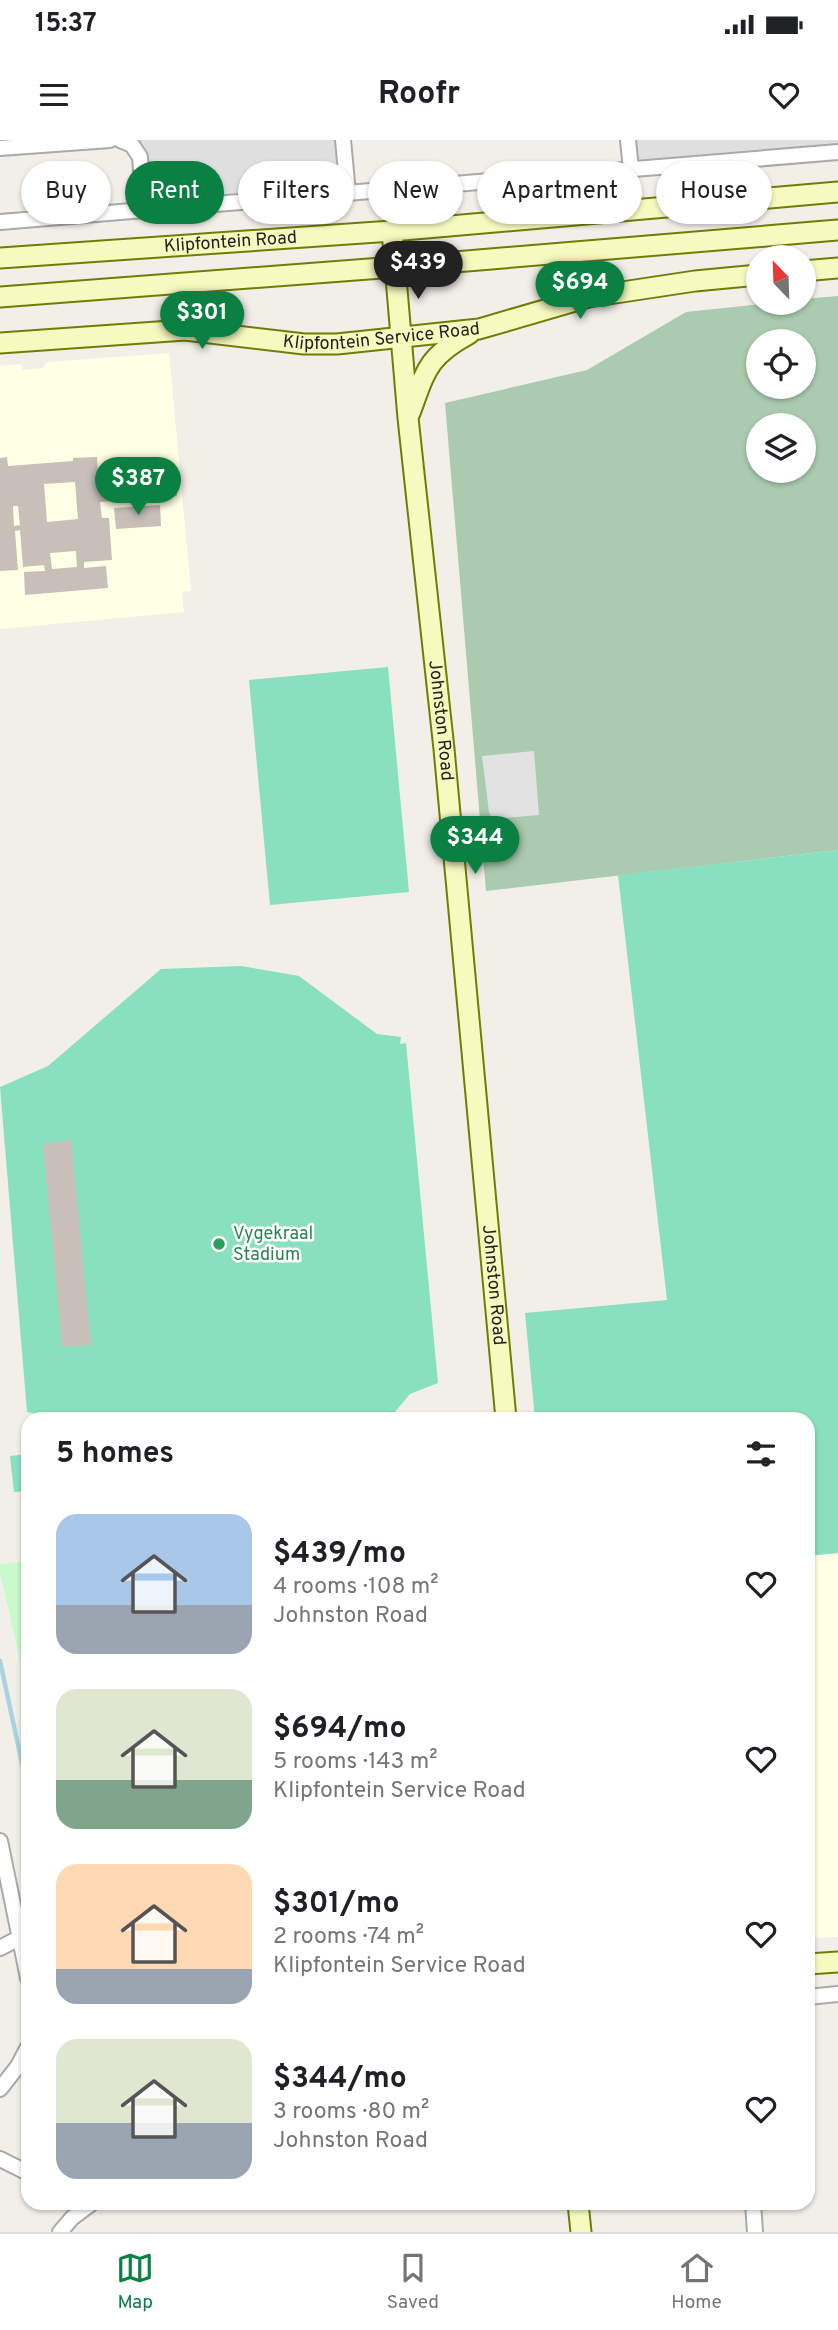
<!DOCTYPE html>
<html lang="en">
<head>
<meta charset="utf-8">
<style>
	body { margin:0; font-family:Overpass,sans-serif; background:#f6f6f6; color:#202124; height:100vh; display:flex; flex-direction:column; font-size:26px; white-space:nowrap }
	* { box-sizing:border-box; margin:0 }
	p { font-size:23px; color:#757577 }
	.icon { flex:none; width:38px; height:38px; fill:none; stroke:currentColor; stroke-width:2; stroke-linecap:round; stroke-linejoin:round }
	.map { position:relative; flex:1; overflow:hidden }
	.sheet { position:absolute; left:21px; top:1272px; width:794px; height:798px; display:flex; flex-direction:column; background:#fff; border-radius:21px; box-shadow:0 2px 5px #0004 }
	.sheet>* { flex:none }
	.hud { position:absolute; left:21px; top:21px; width:796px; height:63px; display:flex; gap:14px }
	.needle { width:46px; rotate:337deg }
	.buttons { position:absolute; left:746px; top:105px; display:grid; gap:14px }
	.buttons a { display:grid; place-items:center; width:70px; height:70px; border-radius:50%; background:#fff; box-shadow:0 2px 5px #0004; font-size:35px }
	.price { position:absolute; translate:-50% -60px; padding:0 16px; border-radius:24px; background:#0b8043; color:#fff; font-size:23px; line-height:46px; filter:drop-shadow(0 2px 4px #0008) }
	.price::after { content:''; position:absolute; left:50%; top:42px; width:21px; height:16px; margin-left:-10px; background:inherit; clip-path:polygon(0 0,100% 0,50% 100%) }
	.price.active { background:#222; color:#fff }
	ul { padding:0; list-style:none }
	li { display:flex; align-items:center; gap:21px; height:175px; padding:0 35px }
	li span { display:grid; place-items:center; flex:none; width:196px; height:140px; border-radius:21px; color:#555 }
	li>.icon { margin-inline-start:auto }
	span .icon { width:84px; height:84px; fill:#fffc; stroke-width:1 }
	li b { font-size:30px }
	h2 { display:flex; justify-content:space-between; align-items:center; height:84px; padding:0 35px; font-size:30px }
	.chip { padding:0 24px; border-radius:32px; background:#fff; box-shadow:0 2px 5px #0004; font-size:24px; line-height:63px }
	.chip.active { background:#0b8043; color:#fff }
	.status { display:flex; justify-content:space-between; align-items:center; height:49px; padding:0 35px; background:#fff; direction:ltr }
	.status svg { height:19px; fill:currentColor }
	header { display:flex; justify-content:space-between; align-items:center; height:91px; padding:0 35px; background:#fff; font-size:32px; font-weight:700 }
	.tab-bar { display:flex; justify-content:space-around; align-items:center; height:98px; border-top:2px solid #e0e0e0; background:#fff; font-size:19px; color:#757577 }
	.tab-bar a { display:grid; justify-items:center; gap:4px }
	.tab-bar .active { color:#0b8043 }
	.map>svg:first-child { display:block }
	.residential { fill:#e0dfdf }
	.education { fill:#ffffe5 }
	.cemetery { fill:#aacbaf; fill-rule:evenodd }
	.park { fill:#c8facc }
	.pitch { fill:#88e0be }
	.parking { fill:#e2e2e2 }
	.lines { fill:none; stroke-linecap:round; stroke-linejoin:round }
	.stream { stroke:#aad3df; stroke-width:4.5 }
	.building { fill:#c7bfb8; fill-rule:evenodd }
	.street-casing { stroke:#a9a9a9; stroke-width:18 }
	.secondary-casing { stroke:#707d05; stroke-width:23 }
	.street { stroke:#fff; stroke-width:14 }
	.secondary { stroke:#f7fabf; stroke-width:19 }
	.leisure-dot { fill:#2e9e5b; stroke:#fff; stroke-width:2.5 }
	.labels { text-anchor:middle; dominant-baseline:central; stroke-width:5; stroke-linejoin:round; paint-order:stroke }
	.street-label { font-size:18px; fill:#222; stroke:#fff }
	.leisure-label { font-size:18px; fill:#27864d; stroke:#fff; text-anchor:start }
</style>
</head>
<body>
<div class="status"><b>15:37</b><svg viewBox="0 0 49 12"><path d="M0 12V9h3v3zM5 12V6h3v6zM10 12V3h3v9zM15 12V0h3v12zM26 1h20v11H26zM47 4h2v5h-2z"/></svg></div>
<header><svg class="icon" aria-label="menu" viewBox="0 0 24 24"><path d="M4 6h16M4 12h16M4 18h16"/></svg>Roofr<svg class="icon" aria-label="heart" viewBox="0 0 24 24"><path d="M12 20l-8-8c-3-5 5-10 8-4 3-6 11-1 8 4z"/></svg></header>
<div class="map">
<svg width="838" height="2092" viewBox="0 0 838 2092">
	<rect width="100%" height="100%" fill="#f2efe9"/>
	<!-- residential -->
	<path class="residential" d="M 120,0 L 343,0 L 348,53 L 144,69 L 140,17 Z
		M 628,0 L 838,0 L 838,12 L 631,29 Z"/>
	<!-- education -->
	<path class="education" d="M 169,213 L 191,451 L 182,452 L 184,472 L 0,489 L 0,226 L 19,224 L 22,226 L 23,230 L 43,228 L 47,222 Z
		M 838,1413 L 838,1797 L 809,1798 L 809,1416 Z"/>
	<!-- cemetery -->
	<path class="cemetery" d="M 838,156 L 838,710 L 486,751 L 445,263 L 587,230 L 686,172 L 772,163 L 803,163 L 803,159 ZM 758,201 L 803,201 L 803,247 L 758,247 ZM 758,285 L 803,285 L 803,331 L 758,331 Z"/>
	<!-- park -->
	<path class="park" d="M 28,1421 L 28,1554 L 0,1433 L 0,1424 Z"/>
	<!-- pitch -->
	<path class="pitch" d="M 388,527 L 409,752 L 270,765 L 249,540 Z
		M 838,710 L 838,1413 L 809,1416 L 808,1279 L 535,1279 L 525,1173 L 667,1160 L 618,735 Z
		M 241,826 L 299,836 L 377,894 L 401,897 L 400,904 L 406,903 L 438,1243 L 410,1254 L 389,1279 L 61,1279 L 27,1272 L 0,947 L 48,926 L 161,829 Z
		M 28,1314 L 28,1351 L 14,1352 L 10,1316 Z"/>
	<!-- parking -->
	<path class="parking" d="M 534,611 L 539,675 L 492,679 L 489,672 L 482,616 Z"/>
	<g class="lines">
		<!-- stream -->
		<path class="stream" d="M 0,1521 L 28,1651"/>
	</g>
	<!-- building -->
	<path class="building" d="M 7,317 L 8,326 L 73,321 L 73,318 L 97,317 L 98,331 L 174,326 L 177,356 L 100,362 L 102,378 L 109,378 L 112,420 L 84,422 L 84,428 L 106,426 L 108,448 L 25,455 L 24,432 L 45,431 L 44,425 L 23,427 L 20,390 L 15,391 L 18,430 L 0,431 L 0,318 ZM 75,342 L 78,379 L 47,382 L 44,344 ZM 13,366 L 18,366 L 20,385 L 14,386 ZM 76,411 L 77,427 L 52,429 L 50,413 Z
		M 160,365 L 161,386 L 116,389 L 114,368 Z
		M 71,1000 L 91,1205 L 62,1207 L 43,1004 Z"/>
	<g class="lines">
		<!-- street casing -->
		<g class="street-casing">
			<path id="street" d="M 120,0 L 132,5 L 140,17 L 144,69
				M 343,0 L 348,53
				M 628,0 L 631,29
				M 0,8 L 110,0
				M 0,82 L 838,12
				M 0,1701 L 28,1838
				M 0,1808 L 19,1798
				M 808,1857 L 838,1854
				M 0,1949 L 18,1926 L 28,1907
				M 0,2019 L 28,2033
				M 753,2063 L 755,2092
				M 60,2092 L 72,2078 L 92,2063"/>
		</g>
		<!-- secondary casing -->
		<g class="secondary-casing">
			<g id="secondary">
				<path id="s1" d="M 392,91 L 408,278 L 444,609 L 506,1279"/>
				<path id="s2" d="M 0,118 L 392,91 L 838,52"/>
				<path d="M 803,131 L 838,128"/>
				<path d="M 0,157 L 395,127 L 838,90"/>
				<path id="s3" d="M 0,203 L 185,190 L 304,204 L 337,204 L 479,189 L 589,157 L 695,141 L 758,135"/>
				<path d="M 410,273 C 426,230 427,217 469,194"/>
				<path d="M 808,1824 L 838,1822"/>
				<path d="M 578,2063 L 581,2092"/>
			</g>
		</g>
		<!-- street -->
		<use href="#street" class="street"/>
		<!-- secondary -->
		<use href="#secondary" class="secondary"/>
	</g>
	<!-- markers -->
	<circle class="leisure-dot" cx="219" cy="1104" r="7"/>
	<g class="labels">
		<!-- street labels -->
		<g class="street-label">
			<text stroke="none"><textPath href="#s2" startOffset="231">Klipfontein Road</textPath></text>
			<text stroke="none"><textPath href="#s3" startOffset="383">Klipfontein Service Road</textPath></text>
			<text stroke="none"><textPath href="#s1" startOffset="492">Johnston Road</textPath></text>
			<text stroke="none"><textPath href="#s1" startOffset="1059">Johnston Road</textPath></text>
		</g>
		<!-- leisure labels -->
		<g class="leisure-label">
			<text x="233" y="1094">Vygekraal<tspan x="233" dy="21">Stadium</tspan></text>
		</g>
	</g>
</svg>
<div class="buttons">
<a><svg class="needle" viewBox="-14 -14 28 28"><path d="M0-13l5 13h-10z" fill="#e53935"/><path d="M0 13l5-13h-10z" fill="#757577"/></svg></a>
<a><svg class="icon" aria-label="locate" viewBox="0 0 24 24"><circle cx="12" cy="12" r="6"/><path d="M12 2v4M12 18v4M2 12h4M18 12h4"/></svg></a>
<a><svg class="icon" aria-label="layers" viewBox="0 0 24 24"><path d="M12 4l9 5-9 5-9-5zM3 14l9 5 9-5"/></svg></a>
</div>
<b class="price active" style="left:418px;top:161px">$439</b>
<b class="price" style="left:580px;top:181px">$694</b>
<b class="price" style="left:202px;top:211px">$301</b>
<b class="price" style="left:138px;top:377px">$387</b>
<b class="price" style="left:475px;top:736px">$344</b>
<div class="hud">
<a class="chip">Buy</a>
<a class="chip active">Rent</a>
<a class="chip">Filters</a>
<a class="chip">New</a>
<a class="chip">Apartment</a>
<a class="chip">House</a>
</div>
<section class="sheet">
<h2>5 homes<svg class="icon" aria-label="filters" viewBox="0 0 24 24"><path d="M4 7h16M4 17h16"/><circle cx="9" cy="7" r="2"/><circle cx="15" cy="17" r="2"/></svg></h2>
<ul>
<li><span style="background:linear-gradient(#a9c7e8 65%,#9aa5b1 0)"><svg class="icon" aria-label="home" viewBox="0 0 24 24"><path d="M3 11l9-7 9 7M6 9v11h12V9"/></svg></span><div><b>$439/mo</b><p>4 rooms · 108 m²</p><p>Johnston Road</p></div><svg class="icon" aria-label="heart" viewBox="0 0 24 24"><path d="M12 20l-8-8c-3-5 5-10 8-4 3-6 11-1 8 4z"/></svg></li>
<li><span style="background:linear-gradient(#dfe7d0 65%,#7fa58c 0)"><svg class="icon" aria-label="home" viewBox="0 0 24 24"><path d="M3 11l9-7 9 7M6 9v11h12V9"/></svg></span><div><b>$694/mo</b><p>5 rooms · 143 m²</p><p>Klipfontein Service Road</p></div><svg class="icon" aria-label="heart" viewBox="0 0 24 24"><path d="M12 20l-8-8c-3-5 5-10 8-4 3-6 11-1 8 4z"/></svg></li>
<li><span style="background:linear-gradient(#ffd9b3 75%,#9aa5b1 0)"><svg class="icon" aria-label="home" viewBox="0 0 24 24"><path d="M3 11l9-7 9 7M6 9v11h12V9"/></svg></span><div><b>$301/mo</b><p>2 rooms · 74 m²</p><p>Klipfontein Service Road</p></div><svg class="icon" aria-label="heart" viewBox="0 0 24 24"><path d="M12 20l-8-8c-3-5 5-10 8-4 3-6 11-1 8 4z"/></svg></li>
<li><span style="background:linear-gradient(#dfe7d0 60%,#9aa5b1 0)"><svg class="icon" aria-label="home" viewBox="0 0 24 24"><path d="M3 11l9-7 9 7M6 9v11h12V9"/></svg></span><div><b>$344/mo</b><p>3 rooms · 80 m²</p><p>Johnston Road</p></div><svg class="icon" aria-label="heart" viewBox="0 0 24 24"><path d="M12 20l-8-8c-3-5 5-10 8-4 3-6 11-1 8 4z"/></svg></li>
</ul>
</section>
</div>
<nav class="tab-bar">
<a class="active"><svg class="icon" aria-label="map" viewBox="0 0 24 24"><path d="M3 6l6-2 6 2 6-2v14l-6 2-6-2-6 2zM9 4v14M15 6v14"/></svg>Map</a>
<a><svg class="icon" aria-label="saved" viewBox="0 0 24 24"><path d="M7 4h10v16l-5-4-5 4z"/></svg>Saved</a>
<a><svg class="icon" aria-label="home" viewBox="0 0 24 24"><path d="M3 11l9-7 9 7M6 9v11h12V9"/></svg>Home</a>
</nav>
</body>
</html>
